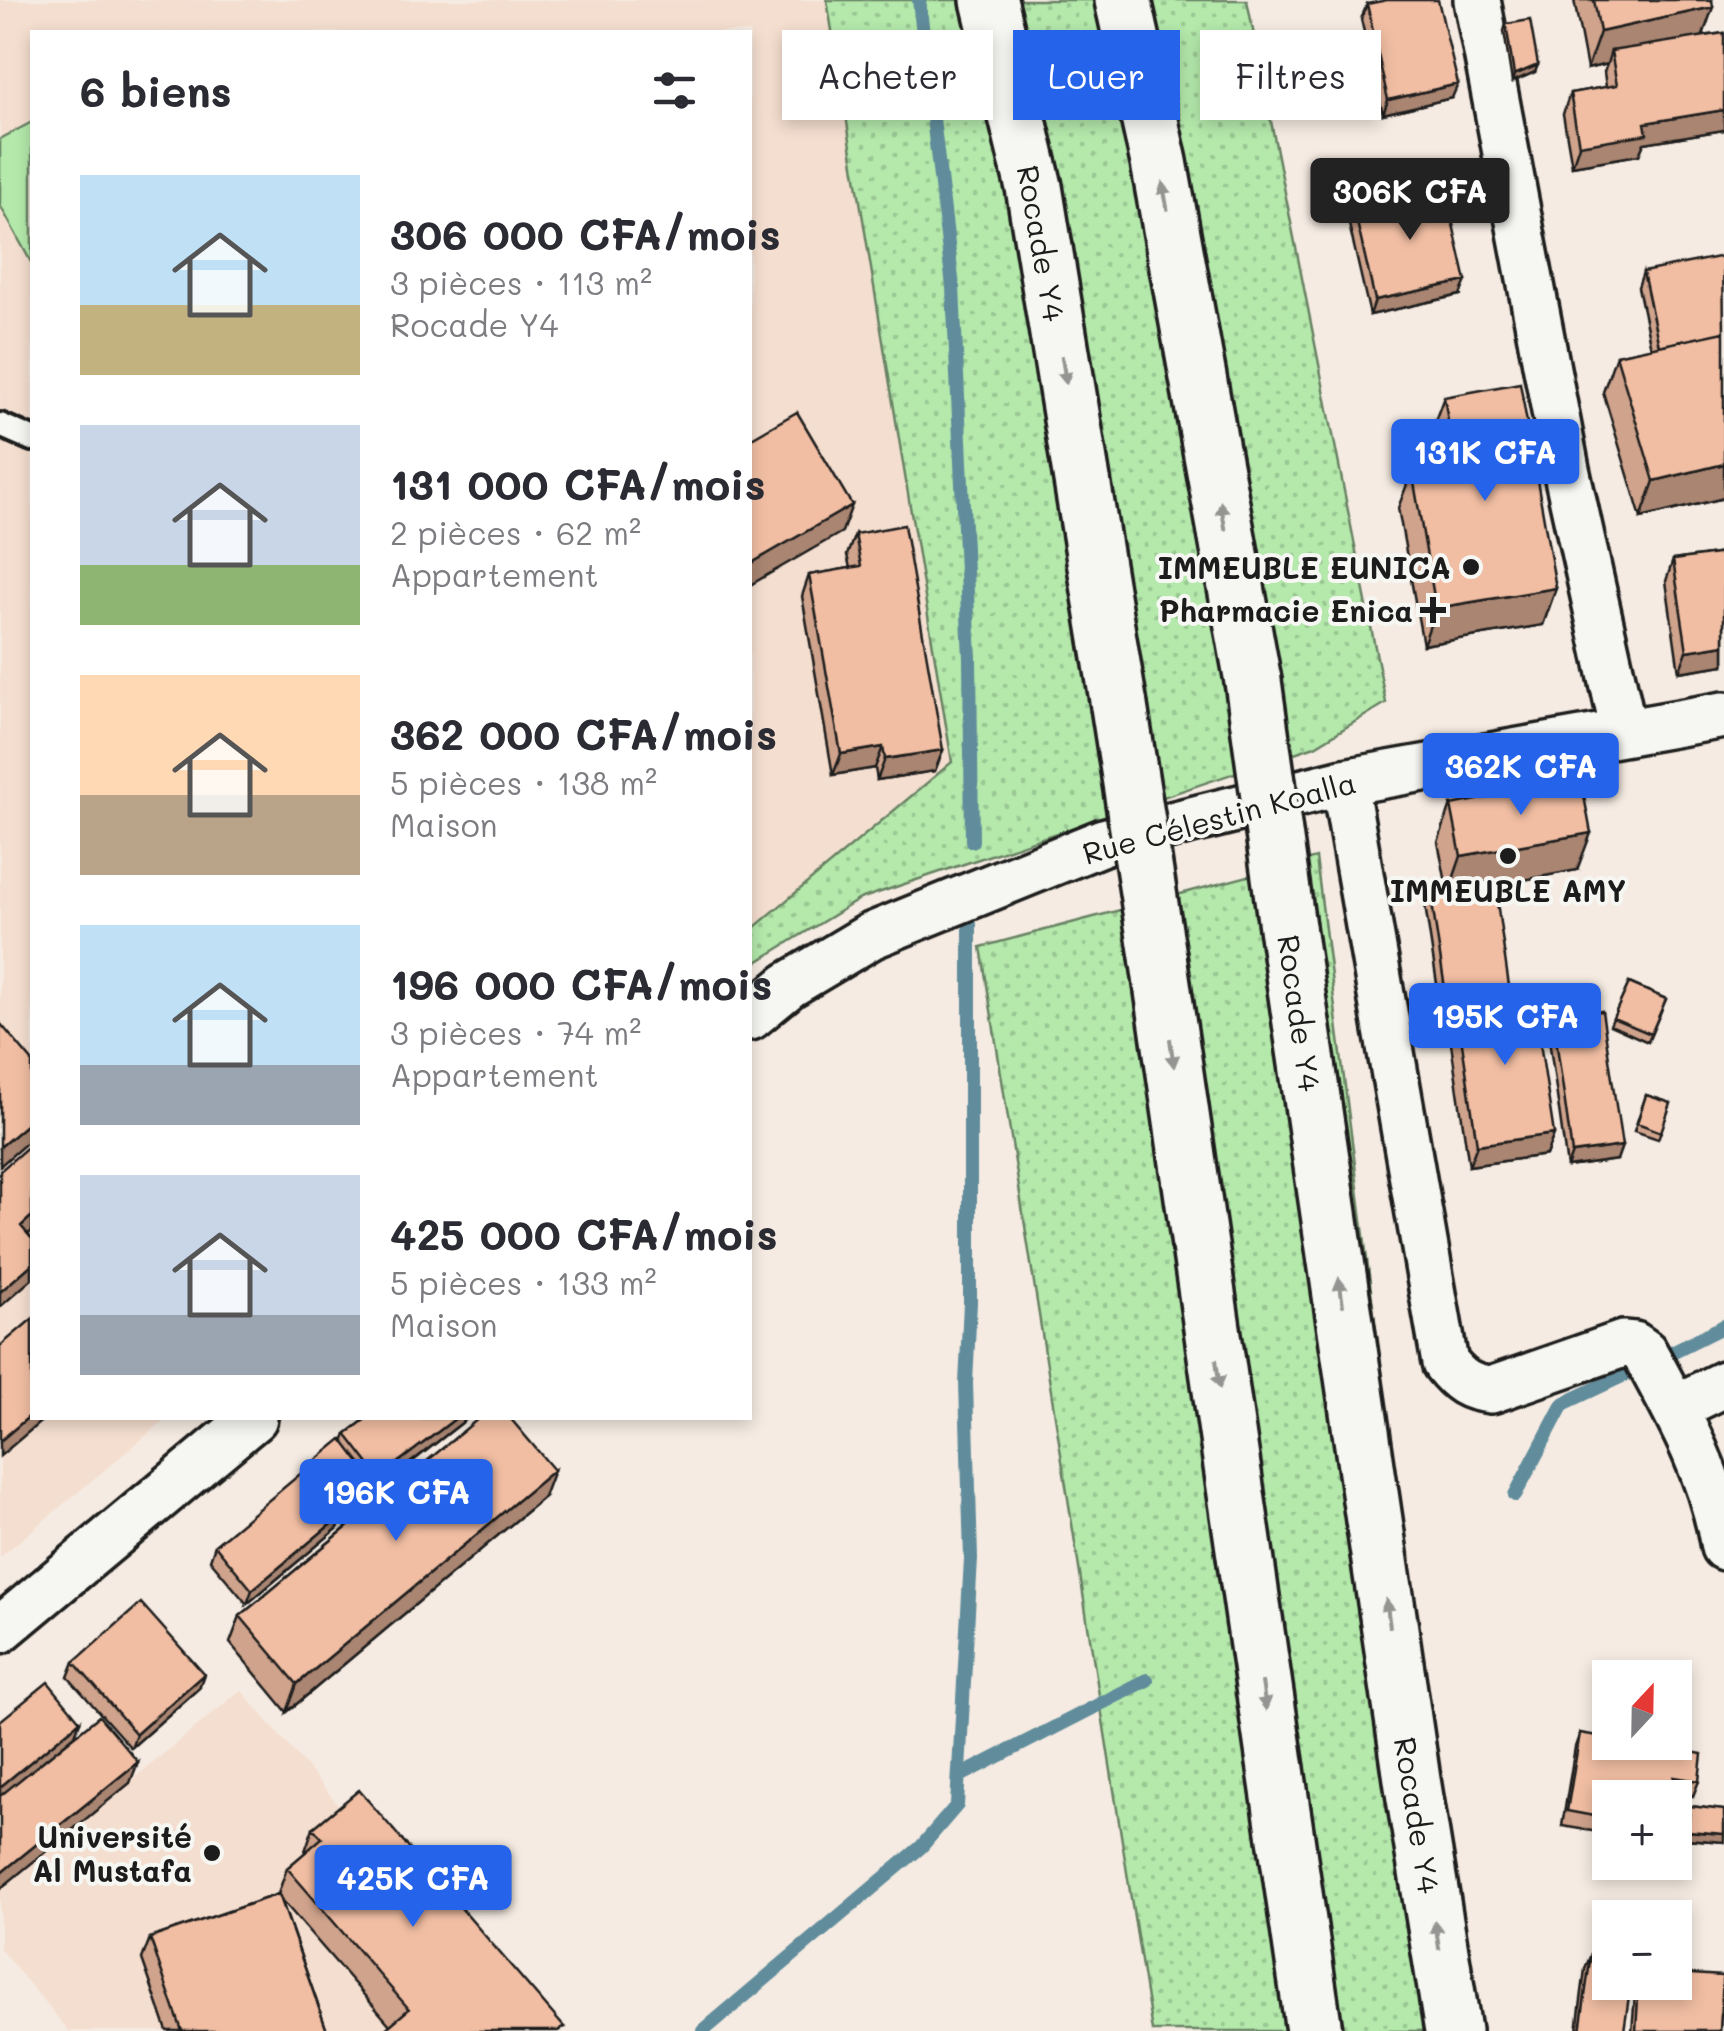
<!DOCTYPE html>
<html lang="fr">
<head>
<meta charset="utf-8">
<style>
	body { margin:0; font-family:Mali,sans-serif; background:#f7f7f7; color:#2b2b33; height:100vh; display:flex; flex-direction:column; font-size:38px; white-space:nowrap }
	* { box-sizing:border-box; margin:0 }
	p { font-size:32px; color:#7c7c81 }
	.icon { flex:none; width:55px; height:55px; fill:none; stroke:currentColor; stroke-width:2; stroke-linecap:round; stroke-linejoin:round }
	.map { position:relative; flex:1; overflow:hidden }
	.panel { position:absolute; left:30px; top:30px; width:722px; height:1390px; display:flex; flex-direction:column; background:#fff; border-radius:0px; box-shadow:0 5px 15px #0003 }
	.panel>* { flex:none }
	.top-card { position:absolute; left:782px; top:30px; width:790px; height:90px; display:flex; gap:20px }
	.needle { width:65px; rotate:22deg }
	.tools { position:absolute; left:1592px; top:1660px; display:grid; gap:20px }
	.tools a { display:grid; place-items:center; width:100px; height:100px; border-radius:0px; background:#fff; box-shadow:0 5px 15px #0003; font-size:50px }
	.price { position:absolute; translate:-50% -85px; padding:0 22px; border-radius:10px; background:#2563eb; color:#fff; font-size:32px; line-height:65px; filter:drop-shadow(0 2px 5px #0008) }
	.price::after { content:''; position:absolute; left:50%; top:60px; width:30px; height:22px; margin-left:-15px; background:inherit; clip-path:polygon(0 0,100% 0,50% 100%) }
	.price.active { background:#222; color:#fff }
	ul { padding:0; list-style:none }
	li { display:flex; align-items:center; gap:30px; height:250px; padding:0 50px }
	li span { display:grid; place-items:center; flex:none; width:280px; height:200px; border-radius:0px; color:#555 }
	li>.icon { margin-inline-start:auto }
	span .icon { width:120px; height:120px; fill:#fffc; stroke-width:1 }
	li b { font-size:42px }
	h2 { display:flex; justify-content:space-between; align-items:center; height:120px; padding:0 50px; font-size:42px }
	.pill { padding:0 35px; border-radius:0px; background:#fff; box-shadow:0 5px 15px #0003; font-size:35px; line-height:90px }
	.pill.active { background:#2563eb; color:#fff }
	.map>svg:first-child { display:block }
	.built { fill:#f4decf }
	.grass { fill:url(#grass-dots); stroke:#688264; stroke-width:2.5 }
	.pitch { fill:#b4e9ab; stroke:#688264; stroke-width:2.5 }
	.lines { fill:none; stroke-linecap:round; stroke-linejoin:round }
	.stream { stroke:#608c9b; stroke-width:14 }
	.service-casing { stroke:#1c1c1c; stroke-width:30 }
	.minor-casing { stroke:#1c1c1c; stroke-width:52 }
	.trunk-casing { stroke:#1c1c1c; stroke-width:62 }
	.service { stroke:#f6f6f2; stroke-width:22 }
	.minor { stroke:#f6f6f2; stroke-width:45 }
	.trunk { stroke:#f6f6f2; stroke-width:55 }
	.trunk-bridge-casing { stroke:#1c1c1c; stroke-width:62; stroke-linecap:butt }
	.trunk-bridge { stroke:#f6f6f2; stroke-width:55 }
	.wall { fill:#cfa38c; stroke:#1c1c1c; stroke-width:2.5 }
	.shaded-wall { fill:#a98572; stroke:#1c1c1c; stroke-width:2.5 }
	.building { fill:#f1bea3; stroke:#1c1c1c; stroke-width:2.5 }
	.oneway { fill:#949492 }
	.poi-dot { fill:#1c1c1c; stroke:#f6f6f2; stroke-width:4 }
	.labels { text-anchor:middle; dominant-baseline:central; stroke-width:8; stroke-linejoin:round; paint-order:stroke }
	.street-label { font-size:30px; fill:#1c1c1c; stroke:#f6f6f2 }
	.poi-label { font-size:30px; font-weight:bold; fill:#1c1c1c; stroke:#f6f6f2; text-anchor:end }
</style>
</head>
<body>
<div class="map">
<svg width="1724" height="2031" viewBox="0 0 1724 2031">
	<defs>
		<pattern id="grass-dots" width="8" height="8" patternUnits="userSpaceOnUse" patternTransform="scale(2.5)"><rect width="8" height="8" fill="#b4e9ab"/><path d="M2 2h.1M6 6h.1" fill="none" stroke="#9ac793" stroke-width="1.8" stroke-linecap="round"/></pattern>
	</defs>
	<rect width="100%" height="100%" fill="#f5ebe2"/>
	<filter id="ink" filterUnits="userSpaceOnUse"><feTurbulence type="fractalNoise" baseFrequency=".01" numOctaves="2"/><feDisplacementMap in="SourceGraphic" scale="20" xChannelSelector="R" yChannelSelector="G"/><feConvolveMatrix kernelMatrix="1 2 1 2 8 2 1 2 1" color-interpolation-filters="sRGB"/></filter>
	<g filter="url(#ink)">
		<!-- built -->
		<path class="built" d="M 0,0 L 827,0 L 952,762 L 750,931 L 750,32 L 32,32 L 32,1418 L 167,1418 L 0,1557 Z
			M 241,1690 L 349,1817 L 534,2031 L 69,2031 L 0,1949 L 0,1889 Z"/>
		<!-- grass -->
		<path class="grass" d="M 827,0 L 1247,0 L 1386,703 L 1315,746 L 860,899 L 750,966 L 750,931 L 952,762 Z
			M 1316,858 L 1424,1708 L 1476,2031 L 1152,2031 L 981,947 Z"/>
		<!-- pitch -->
		<path class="pitch" d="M 32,122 L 32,264 L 0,205 L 0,139 Z"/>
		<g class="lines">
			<!-- stream -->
			<path class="stream" d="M 919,0 L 953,287 L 970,659 L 972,841
				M 1662,1357 L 1724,1326
				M 1515,1495 L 1563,1404 L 1633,1371
				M 960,1776 L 1147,1680
				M 703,2031 L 921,1847 L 957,1805 L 971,1559 L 966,1383 L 970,1303 L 970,924"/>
			<!-- service casing -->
			<g class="service-casing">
				<path id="service" d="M 0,425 L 32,439"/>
			</g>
			<!-- minor casing -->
			<g class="minor-casing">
				<path id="minor" d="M 1477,0 L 1566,469 L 1624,732
					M 1344,782 L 1445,1363 C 1459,1381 1469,1388 1491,1390 L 1623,1344 L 1634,1345 L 1644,1352 C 1679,1416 1712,1474 1724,1547
					M 750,1017 L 789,985 L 871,936 L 1103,842 L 1344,782 L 1724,715
					M 1675,1408 L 1724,1384
					M 0,1630 L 254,1418"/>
			</g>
			<!-- trunk casing -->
			<g class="trunk-casing">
				<path id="trunk" d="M 989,0 L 1034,187 L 1119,706
					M 1123,0 L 1159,162 L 1253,681
					M 1287,927 L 1413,1786 L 1453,2031
					M 1158,956 L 1314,2031"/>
			</g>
			<!-- service -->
			<use href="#service" class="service"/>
			<!-- minor -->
			<use href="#minor" class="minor"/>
			<!-- trunk -->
			<use href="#trunk" class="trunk"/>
			<!-- trunk-bridge casing -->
			<g class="trunk-bridge-casing">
				<path id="trunk-bridge" d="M 1253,681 L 1287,927
					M 1119,706 L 1158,956"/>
			</g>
			<!-- trunk-bridge -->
			<use href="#trunk-bridge" class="trunk-bridge"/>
		</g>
		<!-- wall -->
		<path class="wall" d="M 1574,0 L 1712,0 L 1702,36 L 1724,33 L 1724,130 L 1644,143 L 1639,155 L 1572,166 L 1563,114 L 1570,93 L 1606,87 L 1604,72 L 1607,64 L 1587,69 Z
			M 1367,4 L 1452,98 L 1383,114 L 1361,19 Z
			M 1506,24 L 1535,72 L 1512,82 L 1504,31 Z
			M 1353,205 L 1460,295 L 1370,315 L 1348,220 Z
			M 1643,272 L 1724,498 L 1641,518 L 1603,392 L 1616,355 L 1651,348 L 1638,287 Z
			M 1444,397 L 1556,588 L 1543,625 L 1423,645 L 1398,508 L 1412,471 L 1436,467 L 1430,434 Z
			M 855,534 L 943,750 L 935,771 L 877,780 L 875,768 L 833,775 L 802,596 L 809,575 L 850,568 L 847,555 Z
			M 1724,553 L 1724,665 L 1679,672 L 1666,581 L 1673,560 Z
			M 1451,805 L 1577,870 L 1495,885 L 1506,995 L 1554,1134 L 1546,1155 L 1469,1166 L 1448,1023 L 1454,1008 L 1441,1010 L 1425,905 L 1430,890 L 1447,888 L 1438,842 Z
			M 1629,983 L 1666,999 L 1648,1042 L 1610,1025 Z
			M 1553,1017 L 1617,1160 L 1567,1167 L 1548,1032 Z
			M 1646,1095 L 1671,1103 L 1658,1139 L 1634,1131 Z
			M 367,1418 L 468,1418 L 379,1488 L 378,1502 L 544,1497 L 287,1712 L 230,1643 L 240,1616 L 347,1527 L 341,1519 L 338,1528 L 247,1604 L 210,1560 L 215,1545 L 309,1474 L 314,1462 L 343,1441 L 346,1434 Z
			M 74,1662 L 199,1688 L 131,1748 L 68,1677 Z
			M 1580,1733 L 1699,1781 L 1693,1796 L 1671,1792 L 1610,1798 L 1610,1834 L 1562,1826 L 1575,1747 Z
			M 1690,1806 L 1724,1810 L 1724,1842 L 1686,1839 L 1688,1813 Z
			M 313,1828 L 564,2027 L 390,2025 L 281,1899 L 327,2031 L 167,2031 L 142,1959 L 150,1938 L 278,1894 L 287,1868 L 304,1854 Z
			M 1591,1954 L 1624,2031 L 1577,2031 L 1585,1969 Z
			M 1636,1982 L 1675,1982 L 1722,1996 L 1724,1990 L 1724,2020 L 1722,1999 L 1720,2031 L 1632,2031 Z"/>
		<!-- shaded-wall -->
		<path class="shaded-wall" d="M 1713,7 L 1700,44 L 1611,51 L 1607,64 L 1587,69 L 1600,32 Z
			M 1538,65 L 1535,72 L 1512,82 L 1514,75 Z
			M 1458,84 L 1452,98 L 1383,114 L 1388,100 Z
			M 1724,110 L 1724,130 L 1644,143 L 1639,155 L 1572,166 L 1579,145 L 1645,123 Z
			M 1466,281 L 1460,295 L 1370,315 L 1375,300 Z
			M 1724,464 L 1724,498 L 1641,518 L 1654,481 Z
			M 852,505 L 842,532 L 750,585 L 750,564 Z
			M 1556,588 L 1543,625 L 1423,645 L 1436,608 Z
			M 1724,645 L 1724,665 L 1679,672 L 1687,651 Z
			M 883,747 L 875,768 L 833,775 L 841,754 Z
			M 943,750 L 935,771 L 877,780 L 885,759 Z
			M 1591,833 L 1577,870 L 1448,894 L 1461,856 Z
			M 1509,986 L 1504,1001 L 1456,1002 L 1454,1008 L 1441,1010 L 1446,995 Z
			M 32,1120 L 32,1138 L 0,1166 L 0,1147 Z
			M 1554,1134 L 1546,1155 L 1469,1166 L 1477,1145 Z
			M 1622,1146 L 1617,1160 L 1567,1167 L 1572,1153 Z
			M 32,1216 L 32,1231 L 14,1247 L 21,1226 Z
			M 32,1264 L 32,1279 L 0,1307 L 0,1292 Z
			M 32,1414 L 32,1418 L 45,1418 L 0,1456 L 0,1441 Z
			M 456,1418 L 468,1418 L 374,1491 L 379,1477 Z
			M 554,1470 L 544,1497 L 287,1712 L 297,1684 Z
			M 382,1492 L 376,1506 L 348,1527 L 353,1513 Z
			M 343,1514 L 338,1528 L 247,1604 L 252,1590 Z
			M 204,1674 L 199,1688 L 131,1748 L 136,1734 Z
			M 80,1721 L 75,1735 L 0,1797 L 0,1787 Z
			M 138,1762 L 130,1783 L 0,1889 L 1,1873 Z
			M 1688,1831 L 1724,1834 L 1724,1842 L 1686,1839 Z"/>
		<!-- building -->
		<path class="building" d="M 1387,0 L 1438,0 L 1458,84 L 1388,100 L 1367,4 Z
			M 1594,0 L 1712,0 L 1713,7 L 1600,32 Z
			M 1530,20 L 1538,65 L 1514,75 L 1506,24 Z
			M 1724,33 L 1724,110 L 1645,123 L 1647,134 L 1579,145 L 1570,93 L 1617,85 L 1611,51 Z
			M 1444,185 L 1466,281 L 1375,300 L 1353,205 Z
			M 1723,256 L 1724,332 L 1659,346 L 1643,272 Z
			M 1724,332 L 1724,464 L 1654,481 L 1616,355 Z
			M 1520,383 L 1556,588 L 1436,608 L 1412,471 L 1455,464 L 1444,397 Z
			M 797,412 L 852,505 L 750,564 L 750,439 Z
			M 904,525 L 943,750 L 885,759 L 883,747 L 841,754 L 809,575 L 861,566 L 855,534 Z
			M 1724,553 L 1724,645 L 1687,651 L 1673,560 Z
			M 1581,780 L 1591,833 L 1461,856 L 1451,805 Z
			M 1494,881 L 1509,986 L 1446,995 L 1430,890 Z
			M 1629,983 L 1666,999 L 1651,1034 L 1613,1018 Z
			M 1532,991 L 1554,1134 L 1477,1145 L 1456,1002 Z
			M 1602,1011 L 1622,1146 L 1572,1153 L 1553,1017 Z
			M 0,1023 L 32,1061 L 32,1120 L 0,1147 Z
			M 1646,1095 L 1671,1103 L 1661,1132 L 1637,1123 Z
			M 32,1143 L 32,1216 L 21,1226 L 32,1239 L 32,1264 L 0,1292 L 0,1171 Z
			M 32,1319 L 32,1414 L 0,1441 L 0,1346 Z
			M 367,1418 L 456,1418 L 379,1477 L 346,1434 Z
			M 479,1418 L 510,1418 L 554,1470 L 297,1684 L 240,1616 Z
			M 342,1439 L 382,1492 L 353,1513 L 314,1462 Z
			M 305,1470 L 343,1514 L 252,1590 L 215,1545 Z
			M 141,1603 L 204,1674 L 136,1734 L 74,1662 Z
			M 48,1682 L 80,1721 L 0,1787 L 0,1721 Z
			M 99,1716 L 138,1762 L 1,1873 L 0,1871 L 0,1796 Z
			M 1580,1733 L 1610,1738 L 1610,1742 L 1638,1742 L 1702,1754 L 1699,1781 L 1674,1777 L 1670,1798 L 1610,1798 L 1610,1819 L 1567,1811 Z
			M 359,1790 L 564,2027 L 558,2031 L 383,2031 L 409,2009 L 287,1868 L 322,1838 L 313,1828 Z
			M 1690,1806 L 1724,1810 L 1724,1834 L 1688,1831 Z
			M 279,1894 L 327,2031 L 182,2031 L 150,1938 Z
			M 1591,1954 L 1610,1957 L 1610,1982 L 1631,1982 L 1624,2031 L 1580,2031 Z
			M 1675,1973 L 1723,1976 L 1720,2031 L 1636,2031 L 1639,1982 L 1675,1982 Z"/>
		<!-- one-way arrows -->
		<defs><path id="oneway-solid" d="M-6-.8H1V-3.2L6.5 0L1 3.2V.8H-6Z" transform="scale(2.5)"/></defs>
		<g class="oneway">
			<use href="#oneway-solid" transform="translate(1165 196) rotate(-100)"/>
			<use href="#oneway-solid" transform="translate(1064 370) rotate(81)"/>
			<use href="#oneway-solid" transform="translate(1223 516) rotate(-100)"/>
			<use href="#oneway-solid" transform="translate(1172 1053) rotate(82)"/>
			<use href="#oneway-solid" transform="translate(1341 1292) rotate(-98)"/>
			<use href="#oneway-solid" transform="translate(1218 1374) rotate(82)"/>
			<use href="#oneway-solid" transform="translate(1388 1613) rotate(-98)"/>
			<use href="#oneway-solid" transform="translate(1264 1696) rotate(82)"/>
			<use href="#oneway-solid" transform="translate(1437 1935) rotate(-99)"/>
		</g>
	</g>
	<!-- markers -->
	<g class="poi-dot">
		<circle cx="1471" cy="567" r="10"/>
		<path d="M1428 595h10v10h10v10h-10v10h-10v-10h-10v-10h10z"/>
		<circle cx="1508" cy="856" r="10"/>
		<circle cx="212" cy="1853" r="10"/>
	</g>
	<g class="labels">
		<!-- street labels -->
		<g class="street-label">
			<text transform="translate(1042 243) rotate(80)">Rocade Y4</text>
			<text transform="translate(1219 817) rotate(-15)">Rue Célestin Koalla</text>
			<text transform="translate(1300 1013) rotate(82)">Rocade Y4</text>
			<text transform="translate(1418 1815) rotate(81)">Rocade Y4</text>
		</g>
		<!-- poi labels -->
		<g class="poi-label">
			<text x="1451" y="567">IMMEUBLE EUNICA</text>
			<text x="1413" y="610">Pharmacie Enica</text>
			<text x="1508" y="890" text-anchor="middle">IMMEUBLE AMY</text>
			<text x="192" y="1836">Université<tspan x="192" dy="34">Al Mustafa</tspan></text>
		</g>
	</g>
</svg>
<div class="tools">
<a><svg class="needle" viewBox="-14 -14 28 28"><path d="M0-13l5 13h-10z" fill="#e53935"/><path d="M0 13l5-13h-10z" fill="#7c7c81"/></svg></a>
<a>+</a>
<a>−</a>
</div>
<b class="price active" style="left:1410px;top:243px">306K CFA</b>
<b class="price" style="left:1485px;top:504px">131K CFA</b>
<b class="price" style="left:1521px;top:818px">362K CFA</b>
<b class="price" style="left:1505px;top:1068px">195K CFA</b>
<b class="price" style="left:396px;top:1544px">196K CFA</b>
<b class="price" style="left:413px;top:1930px">425K CFA</b>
<div class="top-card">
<a class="pill">Acheter</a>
<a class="pill active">Louer</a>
<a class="pill">Filtres</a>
</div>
<section class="panel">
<h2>6 biens<svg class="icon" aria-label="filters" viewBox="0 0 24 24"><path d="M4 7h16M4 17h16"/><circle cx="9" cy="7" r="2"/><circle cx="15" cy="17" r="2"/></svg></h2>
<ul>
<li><span style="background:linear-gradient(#bfe0f5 65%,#c2b280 0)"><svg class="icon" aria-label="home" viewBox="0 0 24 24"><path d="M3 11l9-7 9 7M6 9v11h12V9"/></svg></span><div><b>306 000 CFA/mois</b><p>3 pièces · 113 m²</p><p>Rocade Y4</p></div></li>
<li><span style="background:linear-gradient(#c9d6e8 70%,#8fb573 0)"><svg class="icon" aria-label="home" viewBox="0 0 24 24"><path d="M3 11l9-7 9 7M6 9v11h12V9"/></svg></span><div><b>131 000 CFA/mois</b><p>2 pièces · 62 m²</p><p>Appartement</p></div></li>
<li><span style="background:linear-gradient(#ffd9b3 60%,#b9a48a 0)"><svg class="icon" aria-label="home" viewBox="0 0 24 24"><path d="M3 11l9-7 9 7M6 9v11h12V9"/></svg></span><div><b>362 000 CFA/mois</b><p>5 pièces · 138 m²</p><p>Maison</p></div></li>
<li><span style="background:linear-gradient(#bfe0f5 70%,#9aa5b1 0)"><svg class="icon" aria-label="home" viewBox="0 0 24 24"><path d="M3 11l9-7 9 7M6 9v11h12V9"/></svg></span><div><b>196 000 CFA/mois</b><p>3 pièces · 74 m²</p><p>Appartement</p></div></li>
<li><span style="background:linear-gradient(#c9d6e8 70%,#9aa5b1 0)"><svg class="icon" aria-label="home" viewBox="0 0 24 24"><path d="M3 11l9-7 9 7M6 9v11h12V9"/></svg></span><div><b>425 000 CFA/mois</b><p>5 pièces · 133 m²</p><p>Maison</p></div></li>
</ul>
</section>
</div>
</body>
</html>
